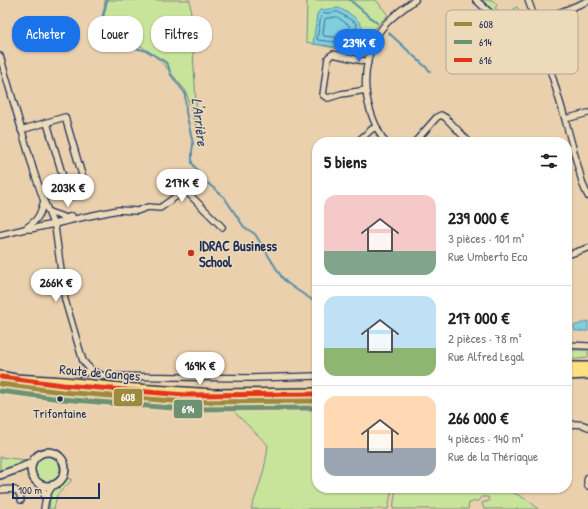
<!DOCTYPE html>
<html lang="fr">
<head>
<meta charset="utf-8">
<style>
	body { margin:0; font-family:"Patrick Hand",sans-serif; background:#f2f2f2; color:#222; height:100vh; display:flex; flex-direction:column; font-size:15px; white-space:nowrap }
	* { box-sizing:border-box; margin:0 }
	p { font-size:13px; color:#767676 }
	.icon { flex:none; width:22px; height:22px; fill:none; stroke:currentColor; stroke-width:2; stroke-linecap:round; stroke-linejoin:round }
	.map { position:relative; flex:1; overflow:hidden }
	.drawer { position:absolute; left:312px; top:137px; width:260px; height:356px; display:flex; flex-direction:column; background:#fff; border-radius:16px; box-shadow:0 1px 3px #0004 }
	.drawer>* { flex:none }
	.top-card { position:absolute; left:12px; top:16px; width:240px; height:36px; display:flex; gap:8px }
	.scale { position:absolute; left:12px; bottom:10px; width:88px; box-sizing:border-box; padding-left:4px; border:2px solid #1b2f5e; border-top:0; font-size:11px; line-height:14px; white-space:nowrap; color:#1b2f5e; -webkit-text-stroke:3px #eddab8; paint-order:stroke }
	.price { position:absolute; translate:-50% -34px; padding:0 9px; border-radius:14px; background:#fff; color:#222; font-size:13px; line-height:26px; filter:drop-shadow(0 1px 2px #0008) }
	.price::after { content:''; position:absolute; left:50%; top:24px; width:12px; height:9px; margin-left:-6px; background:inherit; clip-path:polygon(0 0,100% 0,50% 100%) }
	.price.current { background:#1a73e8; color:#fff }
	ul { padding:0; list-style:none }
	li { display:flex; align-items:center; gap:12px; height:100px; padding:0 12px }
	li+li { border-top:1px solid #e0e0e0 }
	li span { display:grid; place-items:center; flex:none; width:112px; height:80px; border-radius:12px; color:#555 }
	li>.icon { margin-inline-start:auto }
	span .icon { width:48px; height:48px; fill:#fffc; stroke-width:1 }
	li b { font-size:17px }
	h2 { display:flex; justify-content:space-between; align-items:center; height:48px; padding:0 12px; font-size:17px }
	.chip { padding:0 14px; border-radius:16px; background:#fff; box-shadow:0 1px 3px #0004; font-size:14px; line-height:36px }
	.chip.current { background:#1a73e8; color:#fff }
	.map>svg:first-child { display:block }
	.green { fill:#c8e49b; stroke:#728a7c }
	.water { fill:#80cfde; stroke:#588fab }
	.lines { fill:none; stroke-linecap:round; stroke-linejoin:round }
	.shore { stroke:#436f91; stroke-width:1 }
	.stream { stroke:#588fab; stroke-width:2 }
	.minor-casing { stroke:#1b2f5e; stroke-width:8 }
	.tertiary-casing { stroke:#1b2f5e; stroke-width:10 }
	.primary-casing { stroke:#1b2f5e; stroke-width:12 }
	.minor { stroke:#eddab8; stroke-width:5.5 }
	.tertiary { stroke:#eddab8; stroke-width:7 }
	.primary { stroke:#fde080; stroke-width:9 }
	.bus-1-casing { stroke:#eddab8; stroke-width:8 }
	.bus-2-casing { stroke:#eddab8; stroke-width:8 }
	.bus-3-casing { stroke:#eddab8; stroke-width:8 }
	.bus-1 { stroke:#9d8a3d; stroke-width:5 }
	.bus-2 { stroke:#6c9272; stroke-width:5 }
	.bus-3 { stroke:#e43417; stroke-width:5 }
	.poi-dot { fill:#c8321e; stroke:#eddab8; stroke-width:1.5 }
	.bus-dot { fill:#1b2f5e; stroke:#eddab8; stroke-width:1.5 }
	.labels { text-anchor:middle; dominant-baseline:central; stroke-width:3; stroke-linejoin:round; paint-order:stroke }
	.bus-label { font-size:13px; fill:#1b2f5e; stroke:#eddab8 }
	.poi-label { font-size:14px; font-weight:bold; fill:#1b2f5e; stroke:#eddab8; text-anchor:start }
	.street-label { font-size:14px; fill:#1b2f5e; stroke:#eddab8 }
	.water-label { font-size:15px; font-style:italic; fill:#2a4771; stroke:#eddab8 }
	.key { fill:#eddab8; stroke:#aea79d; stroke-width:1 }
	.key-label { font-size:11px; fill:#1b2f5e }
	.line-badge { stroke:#eddab8; stroke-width:1.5 }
	.badge-label { font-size:11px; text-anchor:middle; font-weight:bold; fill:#fff }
</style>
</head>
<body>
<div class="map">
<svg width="588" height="509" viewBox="0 0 588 509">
	<rect width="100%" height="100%" fill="#ead0ad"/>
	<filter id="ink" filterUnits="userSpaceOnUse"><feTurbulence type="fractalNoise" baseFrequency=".025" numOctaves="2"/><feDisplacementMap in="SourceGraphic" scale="8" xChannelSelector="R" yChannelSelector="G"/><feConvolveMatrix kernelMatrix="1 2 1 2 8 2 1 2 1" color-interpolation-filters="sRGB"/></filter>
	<g filter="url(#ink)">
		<!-- green -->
		<path class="green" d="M 105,0 L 190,0 L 198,136 L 186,91 L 161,61 L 141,46 L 115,42 L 95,41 L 104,9 Z
			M 307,0 L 376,0 L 388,15 L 368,35 L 358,53 L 306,42 Z
			M 482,0 L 492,0 L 497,5 L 495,8 L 502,14 L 504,11 L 506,13 L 506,18 L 509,20 L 508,24 Z
			M 517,7 C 520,11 521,16 527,13 L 527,15 L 510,25 L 511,20 L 514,18 L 515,19 L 517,15 L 516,12 L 515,11 L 514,12 L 512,11 L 515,8 Z
			M 567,350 L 588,350 L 588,358 L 567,360 Z
			M 229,407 L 317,407 L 317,488 L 392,488 L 388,509 L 251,509 C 259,488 266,467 268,445 Z
			M34 469a13 13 0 1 1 26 0a13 13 0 1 1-26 0Z
			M 0,457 L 26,460 L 21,465 L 0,472 Z
			M 67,478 L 72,480 L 57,495 L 54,509 L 49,509 L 51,491 L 61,485 Z
			M 396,488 L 502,488 C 515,493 528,499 538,509 L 484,509 L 482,503 L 489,501 L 488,497 L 481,497 L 480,500 L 469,503 L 468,509 L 393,509 Z"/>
		<!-- water -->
		<path class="water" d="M 339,8 C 348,13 360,18 363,29 C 355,34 352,42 345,48 L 313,44 L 317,14 L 320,10 Z
			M 588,321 L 588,331 L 575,331 L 574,326 Z"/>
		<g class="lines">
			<!-- shore -->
			<path class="shore" d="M 338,12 L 356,23 L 357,26 L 357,27 C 352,32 350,39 344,43 L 318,40 L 317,39 L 321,16 L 323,14 Z
				M 337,17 L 350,26 L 343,37 L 342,38 L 324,36 L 323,34 L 325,19 Z"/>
			<!-- stream -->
			<path class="stream" d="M 107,0 L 102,22 L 95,39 L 99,41 L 112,42 L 147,51 L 164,61 L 168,65 L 171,75 L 185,93 L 186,112 L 193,144 L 192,152 L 192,163 L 204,180 L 224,197 L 244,227 L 255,234 L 281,276 L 286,282 L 294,288 L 317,303
				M 350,0 L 377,23
				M 389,33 L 430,71"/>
			<!-- minor casing -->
			<g class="minor-casing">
				<path id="minor" d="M 476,0 L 509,30 L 514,28 L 534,16
					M 528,0 L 536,22 L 565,119 L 583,185 L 588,196
					M 536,22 L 588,1
					M 0,56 L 34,172 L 44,201 L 52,221 L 55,227 L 65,300 L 83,361 C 89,369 94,372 104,376 L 251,378 L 317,376
					M 366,90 L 341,94 L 328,98 L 326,97 L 323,95 L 328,58 L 330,56 L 333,54 L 368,62
					M 565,119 L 588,113
					M 21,130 L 65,117 L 87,192 L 69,197 L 47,123
					M 357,142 L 372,129 L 377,127
					M 385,142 C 376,129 367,106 366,90 C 364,72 369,46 380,31 C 389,18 403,9 415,0
					M 415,142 L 437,117 L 441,115 L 446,118 L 469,142
					M 49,212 L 66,218 L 72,216
					M 26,228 C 38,220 40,215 44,201
					M 0,235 L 25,229 L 30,229 L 54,224 L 84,217 L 118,210 L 137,211 L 148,207 L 160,208 L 185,190 L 222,227
					M 567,255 L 588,248
					M 567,345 L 588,346
					M 80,373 L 85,373 L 89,369
					M 567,425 C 574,424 582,423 588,427
					M 588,477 L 587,481 L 588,486
					M 42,485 L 45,498
					M 0,490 C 10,489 20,487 21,500
					M 44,509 C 45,499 47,493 53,485"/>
			</g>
			<!-- tertiary casing -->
			<g class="tertiary-casing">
				<path id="tertiary" d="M31 469a17 17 0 1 1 34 0a17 17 0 1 1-34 0Z
					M 0,475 L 18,469 L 32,463"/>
			</g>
			<!-- primary casing -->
			<g class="primary-casing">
				<path id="primary" d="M 567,367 L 588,367
					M 567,375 L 588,374
					M 0,376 L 15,379 L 64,382 L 121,388 L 214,394 L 317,393
					M 0,384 L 62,392 L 185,402 L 243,402 L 317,401"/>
			</g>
			<!-- minor -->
			<use href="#minor" class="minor"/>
			<!-- tertiary -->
			<use href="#tertiary" class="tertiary"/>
			<!-- primary -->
			<use href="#primary" class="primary"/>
			<!-- bus-1 casing -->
			<g class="bus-1-casing">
				<path id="bus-1" d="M 0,384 L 62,392 L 185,402 L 317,401"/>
			</g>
			<!-- bus-2 casing -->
			<g class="bus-2-casing">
				<path id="bus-2" d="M 0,391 L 61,399 L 184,409 L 317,408"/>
			</g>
			<!-- bus-3 casing -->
			<g class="bus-3-casing">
				<path id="bus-3" d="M 1,377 L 63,385 L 185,395 L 317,394"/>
			</g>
			<!-- bus-1 -->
			<use href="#bus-1" class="bus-1"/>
			<!-- bus-2 -->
			<use href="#bus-2" class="bus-2"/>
			<!-- bus-3 -->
			<use href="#bus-3" class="bus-3"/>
		</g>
	</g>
	<!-- markers -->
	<circle class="poi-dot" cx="191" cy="253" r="4"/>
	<circle class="bus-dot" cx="60" cy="399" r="3.5"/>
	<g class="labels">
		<!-- bus labels -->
		<g class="bus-label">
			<text x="60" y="413">Trifontaine</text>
		</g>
		<!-- poi labels -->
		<g class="poi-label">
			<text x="199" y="245">IDRAC Business<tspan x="199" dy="16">School</tspan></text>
		</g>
		<!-- street labels -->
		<g class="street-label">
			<text transform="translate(100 372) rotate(5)">Route de Ganges</text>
		</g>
		<!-- water labels -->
		<g class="water-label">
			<text transform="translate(200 122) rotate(83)">L'Arrière</text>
		</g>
	</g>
	<!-- legend -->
	<rect x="446" y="10" width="132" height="64" rx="6" class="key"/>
	<rect x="454" y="22" width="18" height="4" fill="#9d8a3d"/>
	<rect x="454" y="40" width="18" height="4" fill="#6c9272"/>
	<rect x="454" y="58" width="18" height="4" fill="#e43417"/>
	<g class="key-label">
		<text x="479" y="28">608</text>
		<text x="479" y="46">614</text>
		<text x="479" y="64">616</text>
	</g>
	<g class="line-badge">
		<rect x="113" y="388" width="30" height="19" rx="4" fill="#9d8a3d"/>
		<rect x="173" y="399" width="30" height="20" rx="4" fill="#6c9272"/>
	</g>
	<g class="badge-label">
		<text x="128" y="401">608</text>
		<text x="188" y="413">614</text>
	</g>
</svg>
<div class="scale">100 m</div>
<b class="price current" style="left:359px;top:63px">239K €</b>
<b class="price" style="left:182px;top:203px">217K €</b>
<b class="price" style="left:68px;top:208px">203K €</b>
<b class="price" style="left:56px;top:303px">266K €</b>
<b class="price" style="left:200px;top:386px">169K €</b>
<div class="top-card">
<a class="chip current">Acheter</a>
<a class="chip">Louer</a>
<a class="chip">Filtres</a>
</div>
<section class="drawer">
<h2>5 biens<svg class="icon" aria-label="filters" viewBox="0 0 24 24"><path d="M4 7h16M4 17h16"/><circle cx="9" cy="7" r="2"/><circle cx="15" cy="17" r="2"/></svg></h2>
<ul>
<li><span style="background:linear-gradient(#f6c9c9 70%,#7fa58c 0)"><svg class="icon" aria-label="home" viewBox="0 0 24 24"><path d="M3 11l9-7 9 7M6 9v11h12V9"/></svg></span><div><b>239 000 €</b><p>3 pièces · 101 m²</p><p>Rue Umberto Eco</p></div></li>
<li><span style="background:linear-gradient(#bfe0f5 65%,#8fb573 0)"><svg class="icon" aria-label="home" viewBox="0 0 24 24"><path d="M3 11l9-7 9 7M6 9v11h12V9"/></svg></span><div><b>217 000 €</b><p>2 pièces · 78 m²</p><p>Rue Alfred Legal</p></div></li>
<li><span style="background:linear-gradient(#ffd9b3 65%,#9aa5b1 0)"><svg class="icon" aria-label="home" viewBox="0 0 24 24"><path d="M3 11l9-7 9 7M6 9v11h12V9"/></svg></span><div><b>266 000 €</b><p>4 pièces · 140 m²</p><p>Rue de la Thériaque</p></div></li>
</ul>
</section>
</div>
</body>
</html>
